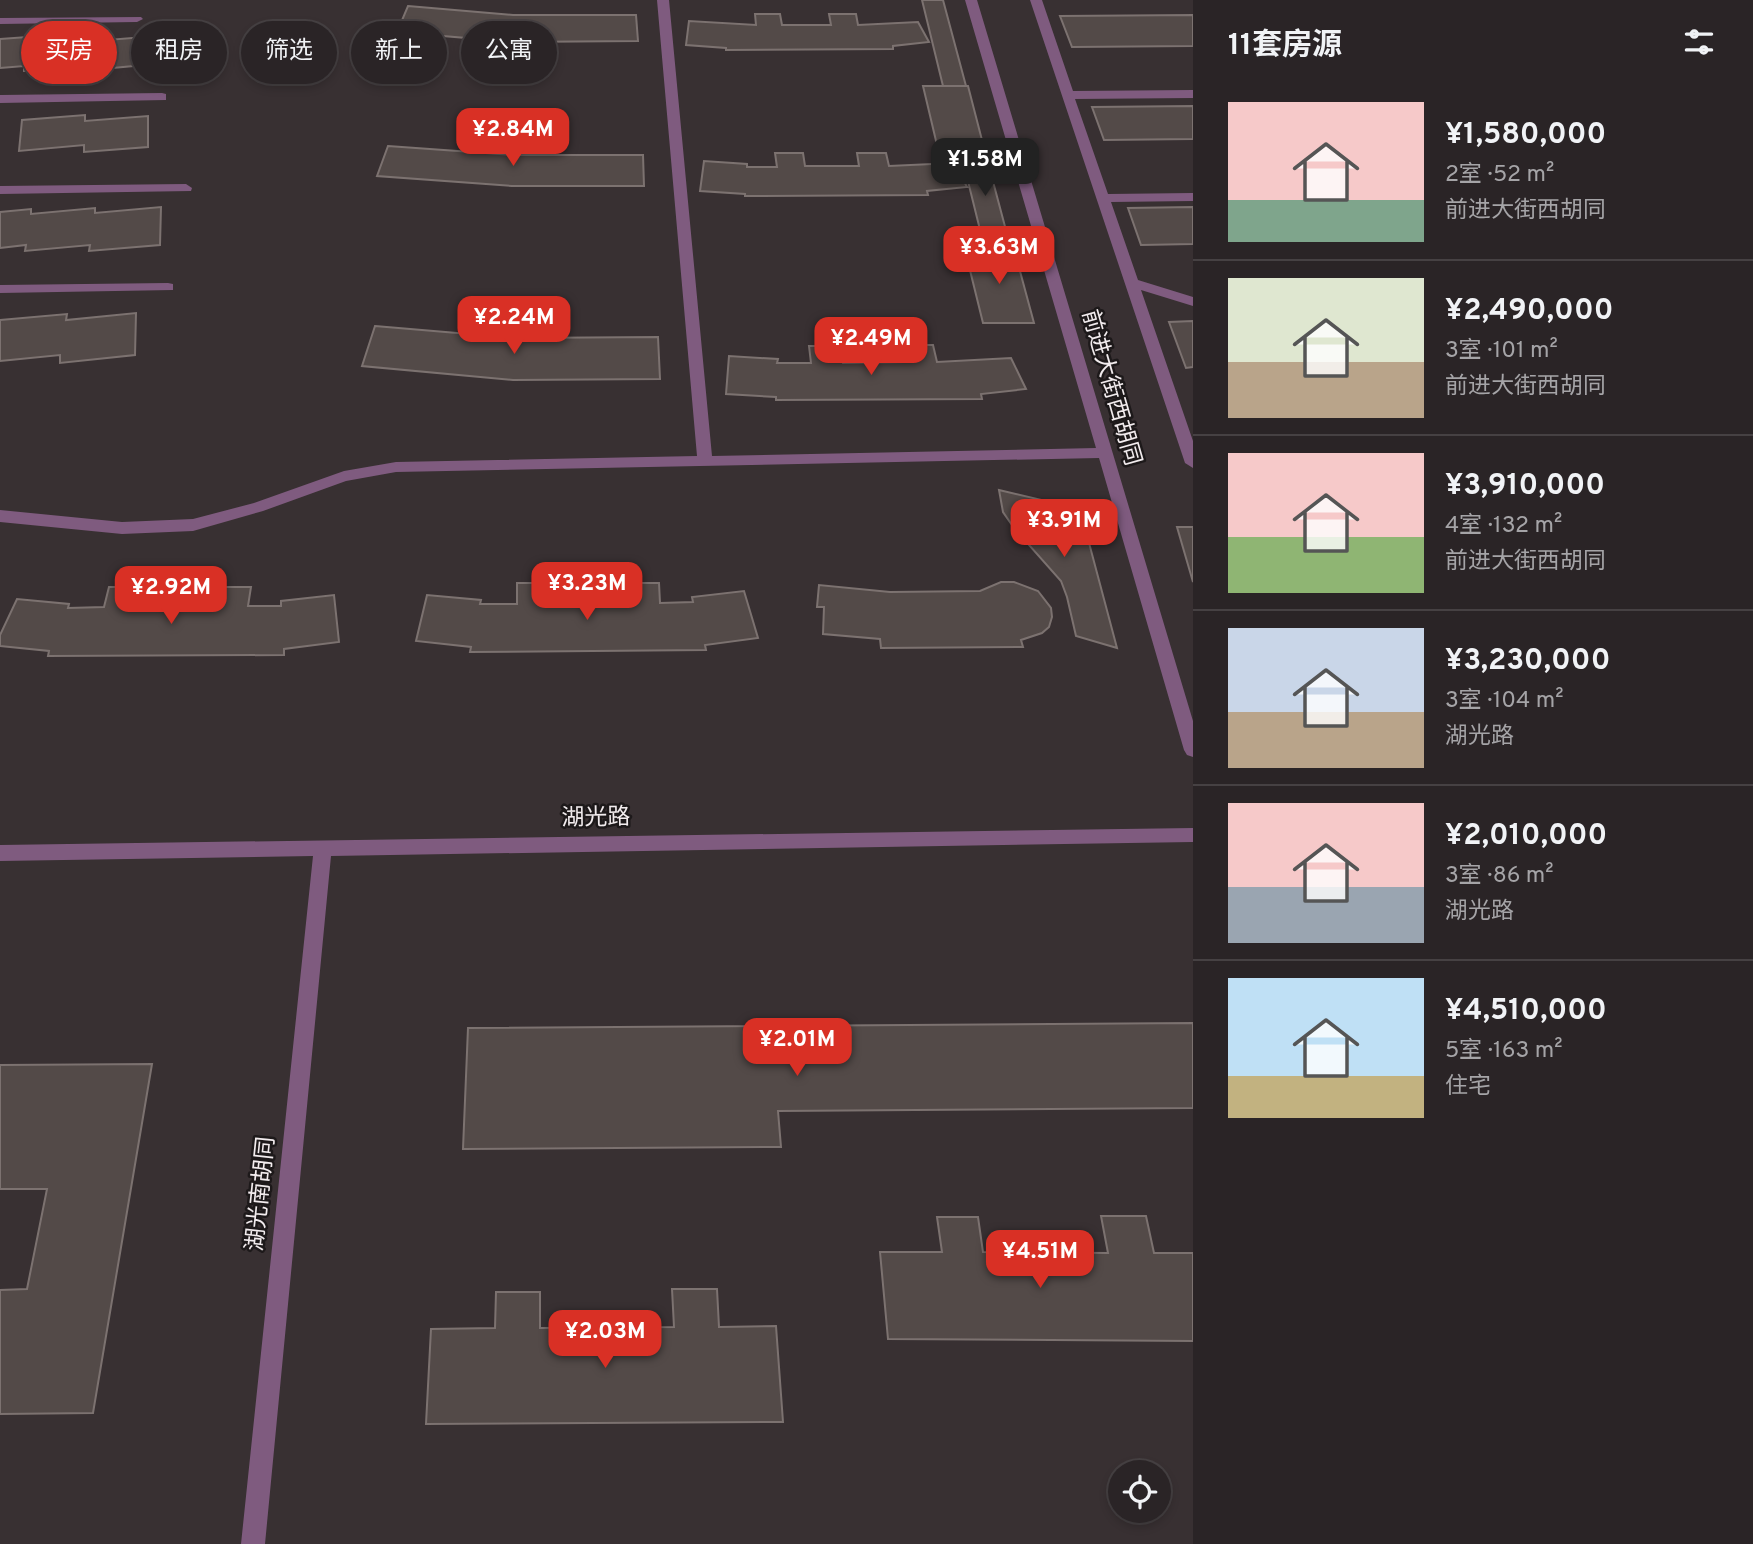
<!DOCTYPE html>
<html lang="zh">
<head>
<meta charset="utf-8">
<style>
	body { margin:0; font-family:Overpass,"Noto Sans SC",sans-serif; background:#363032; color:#f1f3f6; height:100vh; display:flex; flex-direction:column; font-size:26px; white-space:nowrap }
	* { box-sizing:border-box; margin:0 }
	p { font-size:23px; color:#a5a4a7 }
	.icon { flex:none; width:38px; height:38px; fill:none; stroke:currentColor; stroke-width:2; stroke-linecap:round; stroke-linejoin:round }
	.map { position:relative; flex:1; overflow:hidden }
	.details { display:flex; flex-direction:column; background:#2a2426; width:560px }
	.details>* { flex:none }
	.banner { position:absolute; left:21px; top:21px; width:665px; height:63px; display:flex; gap:14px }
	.tools { position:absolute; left:1108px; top:1460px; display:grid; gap:14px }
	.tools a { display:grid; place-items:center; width:63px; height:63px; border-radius:50%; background:#2a2426; box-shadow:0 4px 10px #0003,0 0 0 2px #464143; font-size:35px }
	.price { position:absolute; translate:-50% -60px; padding:0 16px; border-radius:14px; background:#d93025; color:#fff; font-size:23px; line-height:46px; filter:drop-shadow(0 2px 4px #0008) }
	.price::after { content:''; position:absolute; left:50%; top:42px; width:21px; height:16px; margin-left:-10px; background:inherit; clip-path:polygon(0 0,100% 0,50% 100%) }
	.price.current { background:#222; color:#fff }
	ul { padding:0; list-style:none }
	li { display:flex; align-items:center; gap:21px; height:175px; padding:0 35px }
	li+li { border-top:2px solid #464143 }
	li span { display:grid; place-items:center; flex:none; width:196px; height:140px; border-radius:0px; color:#555 }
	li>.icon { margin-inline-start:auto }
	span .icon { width:84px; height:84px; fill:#fffc; stroke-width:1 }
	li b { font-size:30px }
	h2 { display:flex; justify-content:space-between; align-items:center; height:84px; padding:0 35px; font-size:30px }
	.chip { padding:0 24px; border-radius:32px; background:#2a2426; box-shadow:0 4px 10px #0003,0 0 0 2px #464143; font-size:24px; line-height:63px }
	.chip.current { background:#d93025; color:#fff }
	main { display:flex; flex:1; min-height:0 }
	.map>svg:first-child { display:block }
	.building { fill:#534a48; stroke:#7c7270; stroke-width:2 }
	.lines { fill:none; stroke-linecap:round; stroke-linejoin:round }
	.minor { fill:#7f5b7f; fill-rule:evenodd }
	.labels { text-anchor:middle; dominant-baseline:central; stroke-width:5; stroke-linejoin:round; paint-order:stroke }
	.street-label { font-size:23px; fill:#f2ecee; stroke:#1d191a }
</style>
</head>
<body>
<main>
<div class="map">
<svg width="1193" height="1544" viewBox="0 0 1193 1544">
	<rect width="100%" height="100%" fill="#383032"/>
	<!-- building -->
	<path class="building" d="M 922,0 L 943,0 L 966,86 L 943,86 Z
		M 408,6 L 513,15 L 636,15 L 638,41 L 512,42 L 397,32 Z
		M 755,14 L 780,14 L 782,25 L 831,25 L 829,14 L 856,14 L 858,25 L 918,22 L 929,42 L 893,46 L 893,49 L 726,50 L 726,48 L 686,45 L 689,21 L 756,25 Z
		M 1193,15 L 1193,46 L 1072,47 L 1060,16 Z
		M 27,37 L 27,42 L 84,37 L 83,42 L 144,37 L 144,65 L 81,71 L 82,66 L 24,71 L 24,66 L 0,68 L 0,39 Z
		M 923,86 L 968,86 L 983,144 L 937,145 Z
		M 1193,106 L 1193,139 L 1104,140 L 1092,107 Z
		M 85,115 L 85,121 L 148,116 L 148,147 L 84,152 L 84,145 L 19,151 L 22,120 Z
		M 983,144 L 1011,249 L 985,250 L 959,145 Z
		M 388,146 L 513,155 L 643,155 L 644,186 L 512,186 L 377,176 Z
		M 775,153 L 803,153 L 805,166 L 859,166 L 857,153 L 886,153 L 889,166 L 954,163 L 967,187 L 927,191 L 928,195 L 745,196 L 745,194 L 700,191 L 704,161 L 747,164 L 747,167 L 777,167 Z
		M 161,207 L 160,245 L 89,251 L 90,245 L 25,251 L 26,245 L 0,248 L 0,212 L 31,209 L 31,214 L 95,208 L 95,213 Z
		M 1193,207 L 1193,244 L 1141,245 L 1128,208 Z
		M 1014,249 L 1034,323 L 983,323 L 965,250 Z
		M 136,313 L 135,355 L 60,363 L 60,355 L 0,361 L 0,320 L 67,314 L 66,320 Z
		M 1193,321 L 1193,367 L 1186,368 L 1169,322 Z
		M 375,326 L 515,338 L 658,337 L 660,379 L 513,380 L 362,366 Z
		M 901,345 L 933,345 L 937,362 L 1011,358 L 1026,389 L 981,394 L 982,399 L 776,400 L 776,397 L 726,394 L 729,356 L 778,359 L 777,363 L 811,363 L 809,346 L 840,346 L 843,363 L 904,362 Z
		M 999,490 L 1080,509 L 1117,648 L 1076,636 L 1067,597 L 1061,581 L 1014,528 L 1003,512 Z
		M 1177,527 L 1193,527 L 1193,582 Z
		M 1001,582 L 1014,582 L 1038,591 L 1051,608 L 1052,617 L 1049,627 L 1042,633 L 1021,640 L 1023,647 L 881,648 L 880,639 L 823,634 L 824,607 L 817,607 L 819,585 L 890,592 L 980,591 Z
		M 517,583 L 554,583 L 554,603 L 624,603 L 623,583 L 659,583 L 660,603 L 693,602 L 692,597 L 744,591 L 758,638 L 705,645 L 706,650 L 470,652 L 471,647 L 416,641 L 427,595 L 481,600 L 480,604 L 517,604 Z
		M 109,587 L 146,587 L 142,607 L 211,607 L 215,587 L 251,587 L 248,606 L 281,606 L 281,601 L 334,595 L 339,642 L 284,649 L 284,655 L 48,656 L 49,651 L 0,646 L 0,635 L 17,599 L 69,604 L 68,608 L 104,607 Z
		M 1193,1023 L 1193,1108 L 778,1111 L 781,1147 L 463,1149 L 468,1028 Z
		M 152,1064 L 93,1413 L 0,1414 L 0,1290 L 27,1289 L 47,1189 L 0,1189 L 0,1065 Z
		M 1101,1216 L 1146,1216 L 1154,1253 L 1193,1253 L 1193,1341 L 888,1339 L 880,1252 L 942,1252 L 937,1217 L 978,1217 L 983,1252 L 1108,1253 Z
		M 672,1289 L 717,1289 L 719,1327 L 776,1326 L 783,1422 L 426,1424 L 431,1329 L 495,1328 L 496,1292 L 540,1292 L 540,1328 L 674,1327 Z"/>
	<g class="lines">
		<!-- minor -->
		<path class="minor" d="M 657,0 L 669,0 L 712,456 L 1096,448 L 965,0 L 977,0 L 1193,721 L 1193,757 L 1187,755 L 1184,750 L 1099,458 L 396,472 L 346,481 L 263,511 L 193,531 L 122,534 L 0,522 L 0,510 L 122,522 L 193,519 L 254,503 L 344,471 L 396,462 L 697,456 Z
			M 1030,0 L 1042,0 L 1073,91 L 1193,90 L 1193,98 L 1075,99 L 1108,194 L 1193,193 L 1193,201 L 1111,202 L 1138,280 L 1193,297 L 1193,306 L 1141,290 L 1193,441 L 1193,468 L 1185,463 Z
			M 141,17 L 143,19 L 137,22 L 0,24 L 0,18 Z
			M 162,93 L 166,94 L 166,100 L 0,103 L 0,95 Z
			M 186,184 L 192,188 L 191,191 L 0,194 L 0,186 Z
			M 168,283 L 173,284 L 173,290 L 0,293 L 0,285 Z
			M 1193,828 L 1193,842 L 331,856 L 265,1544 L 241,1544 L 313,856 L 0,861 L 0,845 Z"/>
	</g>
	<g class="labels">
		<!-- street labels -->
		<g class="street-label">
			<text transform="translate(1110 388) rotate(74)">前进大街西胡同</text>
			<text transform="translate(596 819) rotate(-1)">湖光路</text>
			<text transform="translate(262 1194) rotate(-84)">湖光南胡同</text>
		</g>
	</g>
</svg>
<div class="tools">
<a><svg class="icon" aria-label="locate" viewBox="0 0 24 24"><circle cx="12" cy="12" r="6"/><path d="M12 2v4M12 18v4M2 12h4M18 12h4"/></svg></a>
</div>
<b class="price" style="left:513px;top:168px">¥2.84M</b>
<b class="price current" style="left:985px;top:198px">¥1.58M</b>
<b class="price" style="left:999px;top:286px">¥3.63M</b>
<b class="price" style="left:514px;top:356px">¥2.24M</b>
<b class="price" style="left:871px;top:377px">¥2.49M</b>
<b class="price" style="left:1064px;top:559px">¥3.91M</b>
<b class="price" style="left:587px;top:622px">¥3.23M</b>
<b class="price" style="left:171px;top:626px">¥2.92M</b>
<b class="price" style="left:797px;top:1078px">¥2.01M</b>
<b class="price" style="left:1040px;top:1290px">¥4.51M</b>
<b class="price" style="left:605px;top:1370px">¥2.03M</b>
<div class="banner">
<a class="chip current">买房</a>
<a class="chip">租房</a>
<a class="chip">筛选</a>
<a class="chip">新上</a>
<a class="chip">公寓</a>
</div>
</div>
<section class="details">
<h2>11套房源<svg class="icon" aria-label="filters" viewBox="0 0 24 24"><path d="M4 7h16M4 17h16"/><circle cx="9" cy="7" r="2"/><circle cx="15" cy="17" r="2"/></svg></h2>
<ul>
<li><span style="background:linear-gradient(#f6c9c9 70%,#7fa58c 0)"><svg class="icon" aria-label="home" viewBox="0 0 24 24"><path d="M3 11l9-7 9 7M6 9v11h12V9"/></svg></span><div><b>¥1,580,000</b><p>2室 · 52 m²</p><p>前进大街西胡同</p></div></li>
<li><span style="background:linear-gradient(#dfe7d0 60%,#b9a48a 0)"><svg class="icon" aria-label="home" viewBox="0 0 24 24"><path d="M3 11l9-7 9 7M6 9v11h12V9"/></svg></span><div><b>¥2,490,000</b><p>3室 · 101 m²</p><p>前进大街西胡同</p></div></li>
<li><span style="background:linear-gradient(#f6c9c9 60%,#8fb573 0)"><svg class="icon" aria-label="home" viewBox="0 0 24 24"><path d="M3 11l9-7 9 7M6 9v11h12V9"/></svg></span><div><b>¥3,910,000</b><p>4室 · 132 m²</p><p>前进大街西胡同</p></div></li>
<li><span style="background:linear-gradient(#c9d6e8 60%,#b9a48a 0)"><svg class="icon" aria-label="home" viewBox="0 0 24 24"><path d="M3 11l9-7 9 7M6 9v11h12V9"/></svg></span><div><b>¥3,230,000</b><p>3室 · 104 m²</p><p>湖光路</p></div></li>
<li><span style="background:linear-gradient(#f6c9c9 60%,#9aa5b1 0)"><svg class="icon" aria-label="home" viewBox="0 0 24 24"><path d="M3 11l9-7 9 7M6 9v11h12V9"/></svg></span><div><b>¥2,010,000</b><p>3室 · 86 m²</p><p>湖光路</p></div></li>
<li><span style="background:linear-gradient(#bfe0f5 70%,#c2b280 0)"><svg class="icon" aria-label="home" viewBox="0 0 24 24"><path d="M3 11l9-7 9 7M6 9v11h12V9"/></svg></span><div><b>¥4,510,000</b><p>5室 · 163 m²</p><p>住宅</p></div></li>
</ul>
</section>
</main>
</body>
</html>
